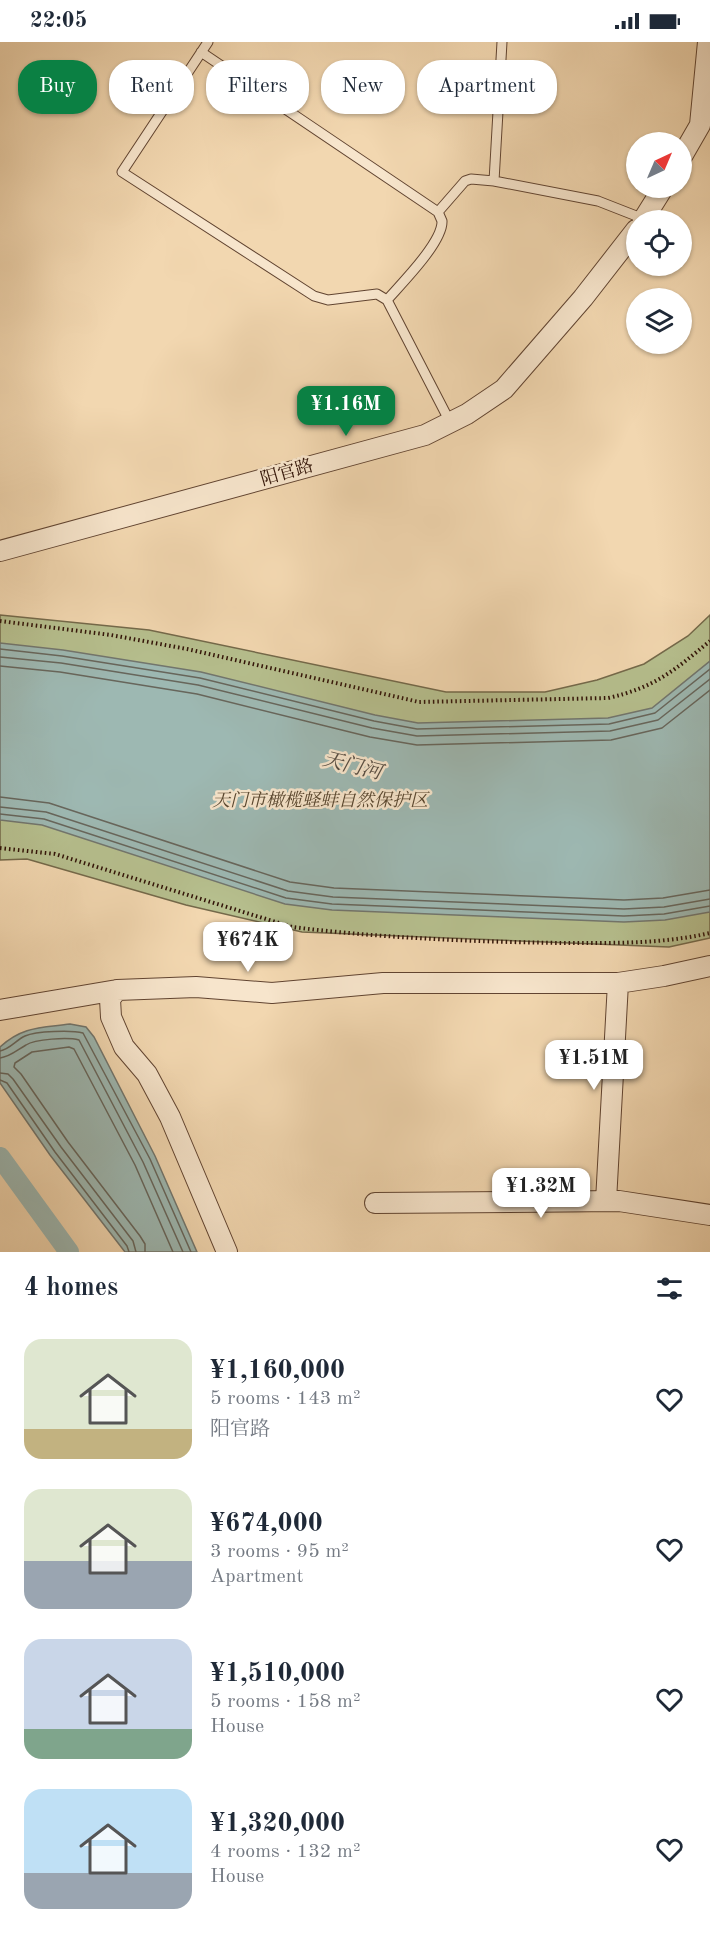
<!DOCTYPE html>
<html lang="en">
<head>
<meta charset="utf-8">
<style>
	body { margin:0; font-family:"Old Standard TT","Noto Serif SC",serif; background:#f2f2f3; color:#1f2937; height:100vh; display:flex; flex-direction:column; font-size:22px; white-space:nowrap }
	* { box-sizing:border-box; margin:0 }
	p { font-size:20px; color:#747a83 }
	.icon { flex:none; width:33px; height:33px; fill:none; stroke:currentColor; stroke-width:2; stroke-linecap:round; stroke-linejoin:round }
	.map { position:relative; height:1210px; overflow:hidden }
	.drawer { display:flex; flex-direction:column; background:#fff; flex:1 }
	.drawer>* { flex:none }
	.hud { position:absolute; left:18px; top:18px; width:675px; height:54px; display:flex; gap:12px }
	.needle { width:39px; rotate:44deg }
	.buttons { position:absolute; left:626px; top:90px; display:grid; gap:12px }
	.buttons a { display:grid; place-items:center; width:66px; height:66px; border-radius:50%; background:#fff; box-shadow:0 2px 4px #0004; font-size:30px }
	.price { position:absolute; translate:-50% -51px; padding:0 14px; border-radius:12px; background:#fff; color:#222; font-size:20px; line-height:39px; filter:drop-shadow(0 2px 3px #0008) }
	.price::after { content:''; position:absolute; left:50%; top:36px; width:18px; height:14px; margin-left:-9px; background:inherit; clip-path:polygon(0 0,100% 0,50% 100%) }
	.price.selected { background:#0b8043; color:#fff }
	ul { padding:0; list-style:none }
	li { display:flex; align-items:center; gap:18px; height:150px; padding:0 24px }
	li span { display:grid; place-items:center; flex:none; width:168px; height:120px; border-radius:18px; color:#555 }
	li>.icon { margin-inline-start:auto }
	span .icon { width:72px; height:72px; fill:#fffc; stroke-width:1 }
	li b { font-size:26px }
	h2 { display:flex; justify-content:space-between; align-items:center; height:72px; padding:0 24px; font-size:26px }
	.pill { padding:0 21px; border-radius:24px; background:#fff; box-shadow:0 2px 4px #0004; font-size:21px; line-height:54px }
	.pill.selected { background:#0b8043; color:#fff }
	.status { display:flex; justify-content:space-between; align-items:center; height:42px; padding:0 30px; background:#fff; direction:ltr }
	.status svg { height:16px; fill:currentColor }
	.map>svg:first-child { display:block }
	.green { fill:#b6bf8e; stroke:#74694a; stroke-width:1.5 }
	.water { fill:#9db8b2; stroke:#72766e; stroke-width:1.5 }
	.lines { fill:none; stroke-linecap:round; stroke-linejoin:round }
	.shore { stroke:#67665c; stroke-width:1.5 }
	.canal { stroke:#9db8b2; stroke-width:20 }
	.service-casing { stroke:#614431; stroke-width:11 }
	.minor-casing { stroke:#614431; stroke-width:22 }
	.path { stroke:#311307; stroke-width:4; stroke-dasharray:1.5 3; stroke-linecap:butt }
	.service { stroke:#f7e5cc; stroke-width:9 }
	.minor { stroke:#f7e5cc; stroke-width:20 }
	.labels { text-anchor:middle; dominant-baseline:central; stroke-width:5; stroke-linejoin:round; paint-order:stroke }
	.street-label { font-size:18px; fill:#311307; stroke:#f7e5cc }
	.park-label { font-size:18px; font-style:italic; fill:#594730; stroke:#f7e5cc }
	.water-label { font-size:20px; font-style:italic; fill:#574d43; stroke:#f7e5cc }
</style>
</head>
<body>
<div class="status"><b>22:05</b><svg viewBox="0 0 49 12"><path d="M0 12V9h3v3zM5 12V6h3v6zM10 12V3h3v9zM15 12V0h3v12zM26 1h20v11H26zM47 4h2v5h-2z"/></svg></div>
<div class="map">
<svg width="710" height="1210" viewBox="0 0 710 1210">
	<rect width="100%" height="100%" fill="#f2d7b0"/>
	<filter id="stains"><feTurbulence type="fractalNoise" baseFrequency=".00333" numOctaves="4"/><feColorMatrix values="0 0 0 0 .2 0 0 0 0 .09 0 0 0 0 .02 0 0 0 .5 -.17"/></filter>
	<radialGradient id="worn" r=".72"><stop offset=".6" stop-color="#630" stop-opacity="0"/><stop offset="1" stop-color="#630" stop-opacity=".3"/></radialGradient>
	<!-- green -->
	<path class="green" d="M 0,573 L 149,588 L 446,650 L 545,650 L 597,638 L 644,622 L 688,594 L 710,573 L 710,896 L 669,905 L 302,890 L 186,863 L 27,817 L 0,818 Z"/>
	<!-- water -->
	<path class="water" d="M 0,601 L 63,608 L 201,630 L 375,673 L 418,681 L 608,676 L 652,666 L 710,619 L 710,870 L 665,878 L 624,880 L 332,868 L 285,862 L 42,783 L 0,778 Z
		M 70,982 L 86,985 L 94,995 L 155,1114 L 197,1210 L 125,1210 L 50,1113 L 0,1041 L 0,1005 C 23,984 41,986 70,982 Z"/>
	<g class="lines">
		<!-- shore -->
		<path class="shore" d="M 0,607 L 62,614 L 200,636 L 374,679 L 417,687 L 609,682 L 655,671 L 710,627
			M 0,615 L 61,621 L 198,643 L 372,686 L 417,694 L 610,689 L 658,678 L 710,637
			M 0,624 L 60,630 L 197,652 L 370,695 L 417,703 L 611,698 L 662,686 L 710,648
			M 0,755 L 49,761 L 290,840 L 334,846 L 624,858 L 663,856 L 710,848
			M 0,765 L 46,770 L 288,849 L 333,855 L 624,867 L 664,865 L 710,857
			M 0,772 L 44,777 L 286,856 L 332,862 L 624,874 L 664,872 L 710,864
			M 0,1009 C 10,1007 16,998 25,994 C 36,989 72,988 83,991 L 150,1117 L 191,1210
			M 0,1016 C 10,1015 17,1008 26,1003 C 35,997 68,995 79,998 L 143,1120 L 183,1210
			M 0,1031 L 8,1032 L 13,1037 L 61,1105 L 133,1199 L 136,1210
			M 0,1038 L 7,1041 L 55,1110 L 127,1204 L 129,1210
			M 145,1210 L 145,1202 L 140,1194 L 68,1100 L 21,1032 L 14,1025 L 15,1021 L 32,1010 L 69,1005 L 74,1007 L 135,1123 L 173,1210"/>
		<!-- canal -->
		<path class="canal" d="M 0,1115 L 69,1210"/>
		<!-- service casing -->
		<g class="service-casing">
			<path id="service" d="M 208,0 L 122,130 L 314,254 L 328,258 L 377,252 L 387,258 L 450,380
				M 502,0 L 494,139 L 598,159 L 644,177
				M 201,10 L 438,170 C 439,172 441,177 442,179 C 443,200 401,242 387,258
				M 438,170 L 465,139 L 471,137 L 494,139"/>
		</g>
		<!-- minor casing -->
		<g class="minor-casing">
			<path id="minor" d="M 681,116 L 700,83 L 708,0
				M 643,178 L 663,146
				M 0,509 L 425,393 L 467,372 L 504,347 L 583,256 L 636,188
				M 0,968 L 117,948
				M 606,1159 L 618,941
				M 375,1161 L 619,1159 L 710,1173
				M 227,1210 L 170,1075 L 147,1032 L 124,1005 L 111,975 L 110,957 L 117,948 L 196,945 L 272,951 L 383,941 L 618,941 L 664,934 L 710,924"/>
		</g>
		<!-- path -->
		<path class="path" d="M 0,579 L 111,593 L 187,607 L 419,660 L 608,656 C 654,646 675,628 710,599
			M 0,806 L 55,812 L 292,885 C 382,896 475,900 565,901 C 614,901 662,902 710,891"/>
		<!-- service -->
		<use href="#service" class="service"/>
		<!-- minor -->
		<use href="#minor" class="minor"/>
	</g>
	<g class="labels">
		<!-- street labels -->
		<g class="street-label">
			<text transform="translate(287 431) rotate(-16)">阳官路</text>
		</g>
		<!-- park labels -->
		<g class="park-label">
			<text x="320" y="759">天门市橄榄蛏蚌自然保护区</text>
		</g>
		<!-- water labels -->
		<g class="water-label">
			<text transform="translate(352 725) rotate(14)">天门河</text>
		</g>
	</g>
	<rect width="100%" height="100%" filter="url(#stains)"/>
	<rect width="100%" height="100%" fill="url(#worn)"/>
</svg>
<div class="buttons">
<a><svg class="needle" viewBox="-14 -14 28 28"><path d="M0-13l5 13h-10z" fill="#e53935"/><path d="M0 13l5-13h-10z" fill="#747a83"/></svg></a>
<a><svg class="icon" aria-label="locate" viewBox="0 0 24 24"><circle cx="12" cy="12" r="6"/><path d="M12 2v4M12 18v4M2 12h4M18 12h4"/></svg></a>
<a><svg class="icon" aria-label="layers" viewBox="0 0 24 24"><path d="M12 4l9 5-9 5-9-5zM3 14l9 5 9-5"/></svg></a>
</div>
<b class="price selected" style="left:346px;top:395px">¥1.16M</b>
<b class="price" style="left:248px;top:931px">¥674K</b>
<b class="price" style="left:594px;top:1049px">¥1.51M</b>
<b class="price" style="left:541px;top:1177px">¥1.32M</b>
<div class="hud">
<a class="pill selected">Buy</a>
<a class="pill">Rent</a>
<a class="pill">Filters</a>
<a class="pill">New</a>
<a class="pill">Apartment</a>
</div>
</div>
<section class="drawer">
<h2>4 homes<svg class="icon" aria-label="filters" viewBox="0 0 24 24"><path d="M4 7h16M4 17h16"/><circle cx="9" cy="7" r="2"/><circle cx="15" cy="17" r="2"/></svg></h2>
<ul>
<li><span style="background:linear-gradient(#dfe7d0 75%,#c2b280 0)"><svg class="icon" aria-label="home" viewBox="0 0 24 24"><path d="M3 11l9-7 9 7M6 9v11h12V9"/></svg></span><div><b>¥1,160,000</b><p>5 rooms · 143 m²</p><p>阳官路</p></div><svg class="icon" aria-label="heart" viewBox="0 0 24 24"><path d="M12 20l-8-8c-3-5 5-10 8-4 3-6 11-1 8 4z"/></svg></li>
<li><span style="background:linear-gradient(#dfe7d0 60%,#9aa5b1 0)"><svg class="icon" aria-label="home" viewBox="0 0 24 24"><path d="M3 11l9-7 9 7M6 9v11h12V9"/></svg></span><div><b>¥674,000</b><p>3 rooms · 95 m²</p><p>Apartment</p></div><svg class="icon" aria-label="heart" viewBox="0 0 24 24"><path d="M12 20l-8-8c-3-5 5-10 8-4 3-6 11-1 8 4z"/></svg></li>
<li><span style="background:linear-gradient(#c9d6e8 75%,#7fa58c 0)"><svg class="icon" aria-label="home" viewBox="0 0 24 24"><path d="M3 11l9-7 9 7M6 9v11h12V9"/></svg></span><div><b>¥1,510,000</b><p>5 rooms · 158 m²</p><p>House</p></div><svg class="icon" aria-label="heart" viewBox="0 0 24 24"><path d="M12 20l-8-8c-3-5 5-10 8-4 3-6 11-1 8 4z"/></svg></li>
<li><span style="background:linear-gradient(#bfe0f5 70%,#9aa5b1 0)"><svg class="icon" aria-label="home" viewBox="0 0 24 24"><path d="M3 11l9-7 9 7M6 9v11h12V9"/></svg></span><div><b>¥1,320,000</b><p>4 rooms · 132 m²</p><p>House</p></div><svg class="icon" aria-label="heart" viewBox="0 0 24 24"><path d="M12 20l-8-8c-3-5 5-10 8-4 3-6 11-1 8 4z"/></svg></li>
</ul>
</section>
</body>
</html>
